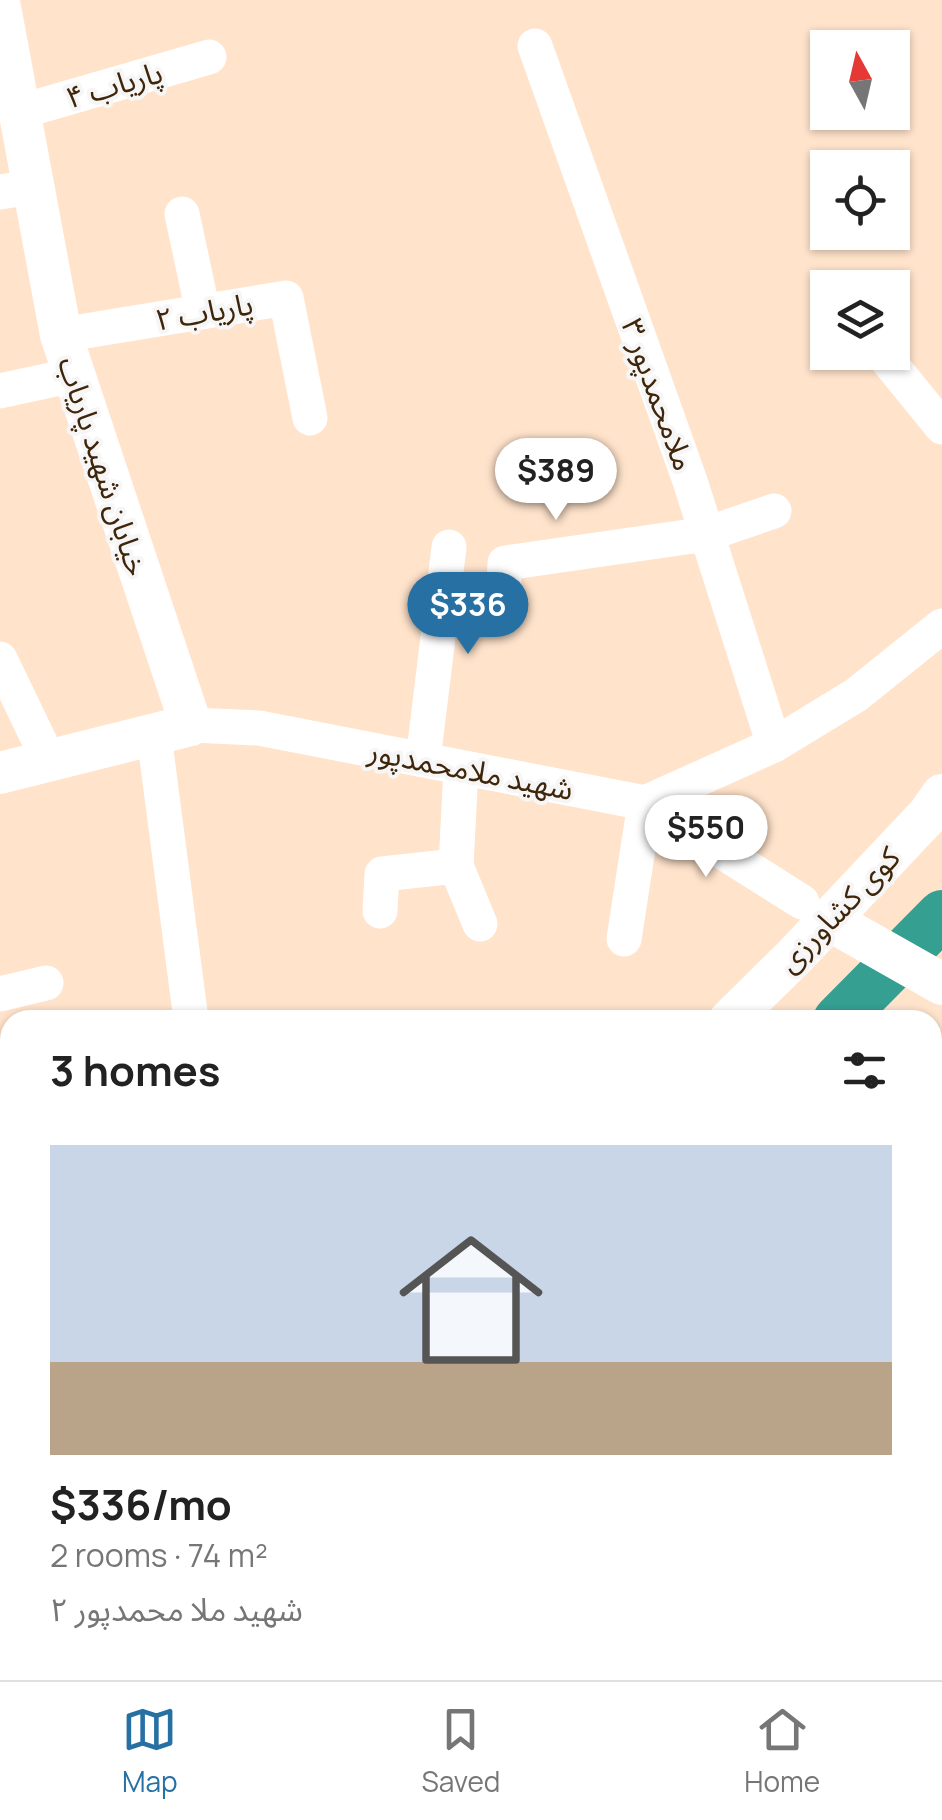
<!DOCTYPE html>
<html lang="en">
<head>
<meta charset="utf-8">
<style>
	body { margin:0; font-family:Manrope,"Noto Sans Arabic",sans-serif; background:#f2f2f2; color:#222; height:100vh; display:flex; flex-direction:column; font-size:38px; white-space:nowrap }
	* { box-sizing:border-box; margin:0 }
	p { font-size:32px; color:#767676 }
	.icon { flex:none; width:55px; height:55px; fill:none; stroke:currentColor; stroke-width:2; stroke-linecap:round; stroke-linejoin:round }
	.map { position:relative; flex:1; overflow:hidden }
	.side { position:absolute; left:0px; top:1010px; width:942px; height:670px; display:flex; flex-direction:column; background:#fff; border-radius:30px 30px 0 0; box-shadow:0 2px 8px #0004 }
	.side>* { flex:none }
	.needle { width:65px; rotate:352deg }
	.controls { position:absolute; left:810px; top:30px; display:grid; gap:20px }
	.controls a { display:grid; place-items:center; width:100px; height:100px; border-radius:0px; background:#fff; box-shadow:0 2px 8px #0004; font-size:50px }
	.price { position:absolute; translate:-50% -85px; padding:0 22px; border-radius:35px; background:#fff; color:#222; font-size:32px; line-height:65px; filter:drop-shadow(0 2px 5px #0008) }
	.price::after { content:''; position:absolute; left:50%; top:60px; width:30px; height:22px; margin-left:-15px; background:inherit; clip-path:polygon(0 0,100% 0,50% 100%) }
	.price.selected { background:#2770a3; color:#fff }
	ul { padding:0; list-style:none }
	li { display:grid; align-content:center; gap:20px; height:530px; padding:0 50px }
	li span { display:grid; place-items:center; height:310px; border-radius:0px; color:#555 }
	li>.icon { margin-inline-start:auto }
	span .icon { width:180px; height:180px; fill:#fffc; stroke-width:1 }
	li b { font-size:42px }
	h2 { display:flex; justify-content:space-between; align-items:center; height:120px; padding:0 50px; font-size:42px }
	.tabs { display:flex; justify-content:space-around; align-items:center; height:140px; border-top:2px solid #e0e0e0; background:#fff; font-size:28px; color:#767676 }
	.tabs a { display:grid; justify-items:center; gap:5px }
	.tabs .selected { color:#2770a3 }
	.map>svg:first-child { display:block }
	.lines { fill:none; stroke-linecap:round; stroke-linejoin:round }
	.river { stroke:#359f92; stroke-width:50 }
	.minor { stroke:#fff; stroke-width:35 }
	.tertiary { stroke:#fff; stroke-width:42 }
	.labels { text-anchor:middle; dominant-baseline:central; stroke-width:8; stroke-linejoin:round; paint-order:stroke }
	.street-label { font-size:30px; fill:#3f260b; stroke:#f6f6f6 }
</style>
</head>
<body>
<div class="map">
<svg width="942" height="1680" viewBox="0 0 942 1680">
	<rect width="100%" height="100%" fill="#ffe3cb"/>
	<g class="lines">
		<!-- river -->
		<path class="river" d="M 838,1020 L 942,915
			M 555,1670 L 557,1680"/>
		<!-- minor -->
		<path class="minor" d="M 535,46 L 690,481 L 774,745
			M 19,112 L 209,57
			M 0,192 L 33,187
			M 182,214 L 203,312
			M 61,335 L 286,298 L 310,418
			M 889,362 L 942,427
			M 0,391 L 74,375
			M 502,610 L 505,563 L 707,534 L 774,511
			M 0,659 L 49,761
			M 191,725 L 259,728 L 645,803 L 774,745 L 856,695 L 942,626
			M 154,735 L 191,1020
			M 423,760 L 449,547
			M 461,768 L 456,866 L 480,924
			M 645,803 L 802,902
			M 380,911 L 382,874 L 456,866
			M 624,939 L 645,803
			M 0,994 L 46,983
			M 0,1293 L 10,1289
			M 932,1381 L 942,1389
			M 932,1442 L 942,1420
			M 0,1487 L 10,1486
			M 261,1670 L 261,1680
			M 927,1670 L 931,1680
			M 368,1680 L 368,1670
			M 804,1680 L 810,1670"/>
		<!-- tertiary -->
		<path class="tertiary" d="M 0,7 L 61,335 L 191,725 L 0,773
			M 845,929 L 942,984
			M 730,1020 L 795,956 L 928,815 L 942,795
			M 493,1670 L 495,1680"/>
	</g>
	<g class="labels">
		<!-- street labels -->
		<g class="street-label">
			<text transform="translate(114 84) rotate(-16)">پاریاب ۴</text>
			<text transform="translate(204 311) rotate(-10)">پاریاب ۲</text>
			<text transform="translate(659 394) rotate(70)">ملامحمدپور ۳</text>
			<text transform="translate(104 466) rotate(72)">خیابان شهید پاریاب</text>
			<text transform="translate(471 769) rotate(11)">شهید ملامحمدپور</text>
			<text transform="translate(838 909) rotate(-46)">کوی کشاورزی</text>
		</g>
	</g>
</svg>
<div class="controls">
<a><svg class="needle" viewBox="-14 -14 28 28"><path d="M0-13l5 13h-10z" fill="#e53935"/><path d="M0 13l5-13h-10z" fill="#767676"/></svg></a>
<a><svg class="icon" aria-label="locate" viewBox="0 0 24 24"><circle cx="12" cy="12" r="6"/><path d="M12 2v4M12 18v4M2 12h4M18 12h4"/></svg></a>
<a><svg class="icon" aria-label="layers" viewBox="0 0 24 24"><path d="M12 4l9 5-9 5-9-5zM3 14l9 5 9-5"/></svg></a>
</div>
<b class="price" style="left:556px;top:523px">$389</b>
<b class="price selected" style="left:468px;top:657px">$336</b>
<b class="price" style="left:706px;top:880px">$550</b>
<section class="side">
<h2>3 homes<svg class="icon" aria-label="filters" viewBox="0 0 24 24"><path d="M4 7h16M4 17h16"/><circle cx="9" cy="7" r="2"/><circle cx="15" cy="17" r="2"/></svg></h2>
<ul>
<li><span style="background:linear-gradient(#c9d6e8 70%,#b9a48a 0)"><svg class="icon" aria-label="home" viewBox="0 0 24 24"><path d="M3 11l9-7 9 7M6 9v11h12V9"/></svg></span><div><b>$336/mo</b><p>2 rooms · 74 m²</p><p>شهید ملا محمدپور ۲</p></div></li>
</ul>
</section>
</div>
<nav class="tabs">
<a class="selected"><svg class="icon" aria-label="map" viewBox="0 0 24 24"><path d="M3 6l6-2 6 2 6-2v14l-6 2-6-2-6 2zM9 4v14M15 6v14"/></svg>Map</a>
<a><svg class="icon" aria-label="saved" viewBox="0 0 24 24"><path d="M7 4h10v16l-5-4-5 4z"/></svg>Saved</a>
<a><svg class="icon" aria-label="home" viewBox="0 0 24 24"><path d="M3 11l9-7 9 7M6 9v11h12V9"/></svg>Home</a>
</nav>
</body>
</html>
